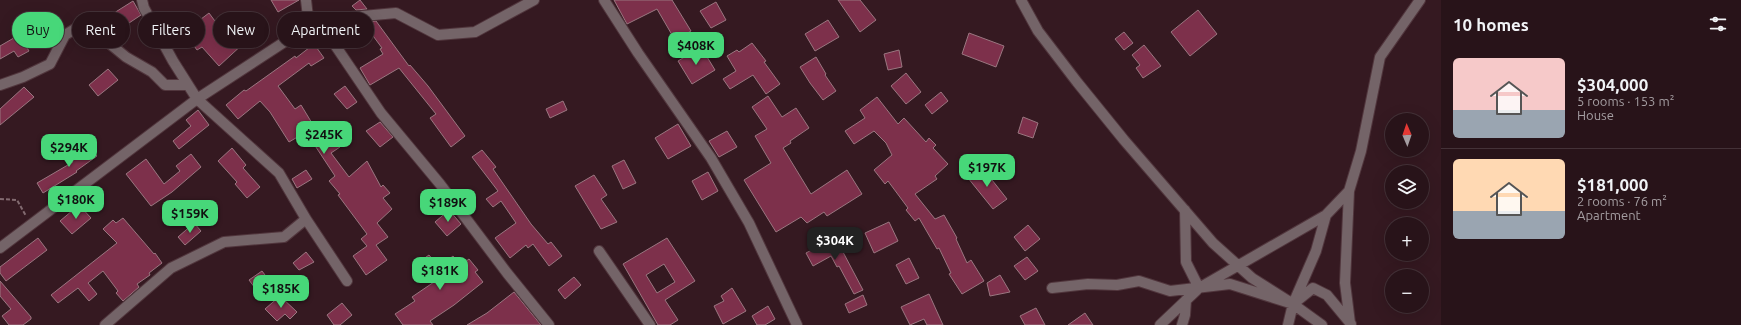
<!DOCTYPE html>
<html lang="en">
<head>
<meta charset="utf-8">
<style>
	body { margin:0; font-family:Ubuntu,sans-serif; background:#301c22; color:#f1f3f6; height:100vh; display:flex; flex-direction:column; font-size:15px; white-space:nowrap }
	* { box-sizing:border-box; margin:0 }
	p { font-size:13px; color:#a59ea2 }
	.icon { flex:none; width:22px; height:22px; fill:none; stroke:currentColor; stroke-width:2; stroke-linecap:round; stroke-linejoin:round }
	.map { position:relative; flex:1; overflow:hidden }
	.details { display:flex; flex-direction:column; background:#281319; width:300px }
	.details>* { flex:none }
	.banner { position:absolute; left:12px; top:12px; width:380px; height:36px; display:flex; gap:8px }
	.needle { width:26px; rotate:358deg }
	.controls { position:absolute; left:1385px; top:113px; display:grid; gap:8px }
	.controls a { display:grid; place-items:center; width:44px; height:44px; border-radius:50%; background:#281319; box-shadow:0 4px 16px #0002,0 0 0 1px #443238; font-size:20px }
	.price { position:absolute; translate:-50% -34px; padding:0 9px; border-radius:8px; background:#47d779; color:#111; font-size:13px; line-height:26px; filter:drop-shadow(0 1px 2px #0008) }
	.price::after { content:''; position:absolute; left:50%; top:24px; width:12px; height:9px; margin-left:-6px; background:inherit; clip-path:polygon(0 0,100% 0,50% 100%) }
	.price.on { background:#222; color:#fff }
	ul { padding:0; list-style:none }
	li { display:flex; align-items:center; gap:12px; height:100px; padding:0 12px }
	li+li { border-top:1px solid #443238 }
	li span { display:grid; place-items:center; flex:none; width:112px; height:80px; border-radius:6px; color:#555 }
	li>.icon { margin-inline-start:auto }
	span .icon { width:48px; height:48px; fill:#fffc; stroke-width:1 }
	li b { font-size:17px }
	h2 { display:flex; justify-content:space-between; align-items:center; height:48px; padding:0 12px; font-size:17px }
	.tag { padding:0 14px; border-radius:18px; background:#281319; box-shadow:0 4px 16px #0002,0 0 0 1px #443238; font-size:14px; line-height:36px }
	.tag.on { background:#47d779; color:#111 }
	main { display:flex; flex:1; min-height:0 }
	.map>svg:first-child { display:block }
	.building { fill:#7d304b; stroke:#9a7680; fill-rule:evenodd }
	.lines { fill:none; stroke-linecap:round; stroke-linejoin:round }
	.minor-casing { stroke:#51363d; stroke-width:12 }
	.path { stroke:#826a70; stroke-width:2; stroke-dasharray:4 2; stroke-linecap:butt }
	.minor { stroke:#746468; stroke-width:10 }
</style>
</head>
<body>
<main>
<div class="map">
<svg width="1441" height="325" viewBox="0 0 1441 325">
	<rect width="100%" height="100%" fill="#351921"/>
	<!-- building -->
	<path class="building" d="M 271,0 L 299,0 L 278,12 Z
		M 360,0 L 367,9 L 356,10 L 352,6 Z
		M 614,0 L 672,0 L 691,31 L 675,40 L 657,9 L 627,24 Z
		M 838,0 L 860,0 L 876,20 L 860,32 Z
		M 133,1 L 141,15 L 123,27 L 114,13 Z
		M 716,2 L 726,20 L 711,28 L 700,11 Z
		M 1198,10 L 1217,34 L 1190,56 L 1171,32 Z
		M 209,13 L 226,36 L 246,19 L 257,31 L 219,66 L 202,47 L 197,50 L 184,32 Z
		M 828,20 L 839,37 L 815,51 L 805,34 Z
		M 376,21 L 409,66 L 410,65 L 428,86 L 465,136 L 451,147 L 430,118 L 436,114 L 399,68 L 370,85 L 360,68 L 383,54 L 380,49 L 382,48 L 368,29 L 370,28 L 366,22 Z
		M 1124,32 L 1133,43 L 1124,50 L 1115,39 Z
		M 969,33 L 1004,46 L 996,67 L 962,54 Z
		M 19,35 L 29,51 L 18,57 L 14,51 L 0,59 L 0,46 Z
		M 752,43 L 766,61 L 764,62 L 780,84 L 766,94 L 753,75 L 730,89 L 723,79 L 736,71 L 727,56 L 737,50 L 739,52 Z
		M 314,44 L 324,58 L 311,66 L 309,63 L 278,86 L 295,109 L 301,105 L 318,133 L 326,128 L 340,147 L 331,153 L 349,177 L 367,161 L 381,187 L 383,185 L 390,193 L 383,198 L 392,209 L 377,223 L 388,237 L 376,245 L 387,260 L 366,275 L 353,256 L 367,246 L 361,239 L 367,234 L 338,195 L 340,194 L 329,181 L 335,176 L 306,132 L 289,142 L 270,112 L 260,101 L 238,119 L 226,105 L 244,90 L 246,91 L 295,56 L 296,58 Z
		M 1144,45 L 1161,66 L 1143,78 L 1136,68 L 1140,65 L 1132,55 Z
		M 701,47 L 715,70 L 692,84 L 678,61 Z
		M 899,50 L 902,67 L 888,70 L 884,54 Z
		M 816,57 L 826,74 L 825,75 L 836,91 L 823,100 L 810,83 L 800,67 Z
		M 108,69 L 118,80 L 98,96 L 89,85 Z
		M 906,73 L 921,92 L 906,104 L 891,86 Z
		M 345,86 L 357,102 L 347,109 L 334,94 Z
		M 24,87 L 34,97 L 0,125 L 0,109 Z
		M 941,92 L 948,101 L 932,114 L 925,105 Z
		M 768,96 L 782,117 L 796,108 L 809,128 L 790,141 L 791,143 L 783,148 L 811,194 L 847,170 L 862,194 L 827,216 L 824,212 L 807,223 L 801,217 L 776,232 L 744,180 L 771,163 L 755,136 L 767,129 L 752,107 Z
		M 877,97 L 898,124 L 904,118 L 926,142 L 929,138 L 936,145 L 933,148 L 948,164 L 935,176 L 937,179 L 915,194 L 935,219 L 944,215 L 957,238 L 956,239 L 967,263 L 971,260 L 984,281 L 962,294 L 949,274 L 951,273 L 939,248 L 937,249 L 919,218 L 915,221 L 906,210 L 908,208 L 888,181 L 885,184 L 874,170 L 892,155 L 886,143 L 874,131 L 854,144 L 845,131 L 865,118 L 860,110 Z
		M 563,101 L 567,110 L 550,118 L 546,109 Z
		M 198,110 L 209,125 L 179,149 L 173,141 L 191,126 L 186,120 Z
		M 1023,117 L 1038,123 L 1033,138 L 1018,133 Z
		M 380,122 L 393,137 L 380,147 L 366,131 Z
		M 678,124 L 691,146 L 668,159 L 655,138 Z
		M 727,131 L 737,147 L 719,157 L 709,141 Z
		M 85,143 L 97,156 L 76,171 L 77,172 L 43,193 L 37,183 L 73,162 L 67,155 Z
		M 232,148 L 246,165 L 243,168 L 260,187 L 247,198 L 235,184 L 237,182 L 218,161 Z
		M 482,150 L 496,167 L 493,169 L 531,224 L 548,244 L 551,242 L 562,256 L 549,266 L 533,244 L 528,248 L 526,245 L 510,258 L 495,238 L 516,223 L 501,201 L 493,207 L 486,199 L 498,191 L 472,157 Z
		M 191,154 L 201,167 L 172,192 L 151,206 L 126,174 L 146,159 L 164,184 L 180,171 L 176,166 Z
		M 624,160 L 636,183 L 623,189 L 612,166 Z
		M 981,166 L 1007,199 L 993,209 L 968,178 Z
		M 306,170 L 312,179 L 297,188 L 292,179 Z
		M 708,172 L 718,191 L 702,200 L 692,181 Z
		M 594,175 L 607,195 L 601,199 L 617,222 L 601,229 L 575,186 Z
		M 79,205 L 91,218 L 72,234 L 60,221 Z
		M 449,210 L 461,224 L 447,236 L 435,222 Z
		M 123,218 L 154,254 L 155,253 L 162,263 L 149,273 L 150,275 L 137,284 L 139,287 L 123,301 L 116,293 L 118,291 L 103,271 L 88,283 L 97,294 L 89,301 L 78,288 L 58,303 L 51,295 L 117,243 L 103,229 L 113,220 L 116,223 Z
		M 889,222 L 898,241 L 874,253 L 865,233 Z
		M 194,223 L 201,231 L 185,245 L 178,237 Z
		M 1028,225 L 1040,239 L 1025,251 L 1014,237 Z
		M 834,235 L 863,290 L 854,294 L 839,266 L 837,267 L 831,256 L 813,266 L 806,253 L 826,242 L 825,240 Z
		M 38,238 L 47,250 L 6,281 L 0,273 L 0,267 Z
		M 667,238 L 695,281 L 665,300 L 678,320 L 670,325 L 658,325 L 623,264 ZM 664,264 L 675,282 L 657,293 L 646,275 Z
		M 306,252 L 314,262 L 299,270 L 293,263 Z
		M 429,255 L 439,267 L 453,256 L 461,265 L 469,259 L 478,270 L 475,272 L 483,282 L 454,305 L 430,321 L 433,325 L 403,325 L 395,314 L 415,301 L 412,297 L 434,282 L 419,262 Z
		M 1027,257 L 1038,271 L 1025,280 L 1014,266 Z
		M 909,258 L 919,278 L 906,284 L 896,265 Z
		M 262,271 L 268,279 L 255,288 L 249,280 Z
		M 1000,275 L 1010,292 L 990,296 L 987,283 Z
		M 574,277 L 581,285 L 565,299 L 558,290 Z
		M 0,281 L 31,317 L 31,319 L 23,325 L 9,325 L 2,316 L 11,309 L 0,296 Z
		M 732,288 L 746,311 L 723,324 L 714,306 L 724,301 L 721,296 Z
		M 514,292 L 541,325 L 467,325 L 487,313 Z
		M 929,294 L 943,325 L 927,325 L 924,319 L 910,325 L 901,307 Z
		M 863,295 L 867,305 L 849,313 L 845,304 Z
		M 280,296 L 297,312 L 290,319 L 285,314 L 277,321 L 265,309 Z
		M 342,303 L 352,315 L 340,325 L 334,325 L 327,315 Z
		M 768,306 L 775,319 L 765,325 L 757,325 L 752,316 Z
		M 1036,308 L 1045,325 L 1025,325 L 1020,316 Z
		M 1085,313 L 1093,325 L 1068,325 Z"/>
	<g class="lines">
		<!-- minor casing -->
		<g class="minor-casing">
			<path id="minor" d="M 142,0 L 144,8 L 173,61 L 197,99 L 279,173 L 306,219 L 347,281
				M 306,0 L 309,26
				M 604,0 L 638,53 L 711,158 L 749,223 L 797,325
				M 1021,0 L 1038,31 L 1077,82 L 1124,140 L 1213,243 L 1252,278 L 1293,304 L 1322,325
				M 318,20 L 381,113 L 440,184 L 507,273 L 549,325
				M 0,85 L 23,77 L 50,64 L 65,35 L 88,21 L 104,39 L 126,57 L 152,72 L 165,85 L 187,85
				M 1349,191 L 1345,283 L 1350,323
				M 1185,210 L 1186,262 L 1199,288
				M 0,248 L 197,99 L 318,20 L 396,13 L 438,35 L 475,32 L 534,0
				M 599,251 L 650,325
				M 1052,288 L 1088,284 L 1117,285 L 1139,281 L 1170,291 L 1230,284 L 1293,304 L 1313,288 L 1327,295 L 1351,324
				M 105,325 L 171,268 L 224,242 L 284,237 L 306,219
				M 1160,325 L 1199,288 L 1326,215 L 1349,191 L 1361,151 L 1380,57 L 1420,0
				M 1182,325 L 1185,315 L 1186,300
				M 1288,325 L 1293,304 L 1316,251 L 1326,215"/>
		</g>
		<!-- path -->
		<path class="path" d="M 0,199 L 17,200 L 26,216"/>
		<!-- minor -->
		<use href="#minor" class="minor"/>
	</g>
</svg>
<div class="controls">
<a><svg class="needle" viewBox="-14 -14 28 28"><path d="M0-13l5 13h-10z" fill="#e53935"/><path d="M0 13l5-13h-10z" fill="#a59ea2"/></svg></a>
<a><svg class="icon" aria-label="layers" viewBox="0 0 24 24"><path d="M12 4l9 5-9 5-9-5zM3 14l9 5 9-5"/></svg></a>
<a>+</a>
<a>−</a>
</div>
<b class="price" style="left:696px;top:66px">$408K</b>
<b class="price" style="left:324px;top:155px">$245K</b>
<b class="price" style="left:69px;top:168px">$294K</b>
<b class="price" style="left:987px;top:188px">$197K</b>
<b class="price" style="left:76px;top:220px">$180K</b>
<b class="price" style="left:448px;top:223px">$189K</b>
<b class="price" style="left:190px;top:234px">$159K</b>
<b class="price on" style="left:835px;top:261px">$304K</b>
<b class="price" style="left:440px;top:291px">$181K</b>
<b class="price" style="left:281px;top:309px">$185K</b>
<div class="banner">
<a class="tag on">Buy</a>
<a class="tag">Rent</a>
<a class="tag">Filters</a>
<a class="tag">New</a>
<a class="tag">Apartment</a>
</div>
</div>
<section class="details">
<h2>10 homes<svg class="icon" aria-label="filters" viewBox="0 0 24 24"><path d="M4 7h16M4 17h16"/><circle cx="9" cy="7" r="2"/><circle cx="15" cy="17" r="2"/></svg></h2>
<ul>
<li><span style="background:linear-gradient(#f6c9c9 65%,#9aa5b1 0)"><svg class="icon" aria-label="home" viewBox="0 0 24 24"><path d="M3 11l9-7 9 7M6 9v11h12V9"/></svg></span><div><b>$304,000</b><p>5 rooms · 153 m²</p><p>House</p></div></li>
<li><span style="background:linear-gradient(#ffd9b3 65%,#9aa5b1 0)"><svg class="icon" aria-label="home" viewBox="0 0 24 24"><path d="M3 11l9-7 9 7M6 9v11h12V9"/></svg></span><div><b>$181,000</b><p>2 rooms · 76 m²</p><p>Apartment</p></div></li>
</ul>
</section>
</main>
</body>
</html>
